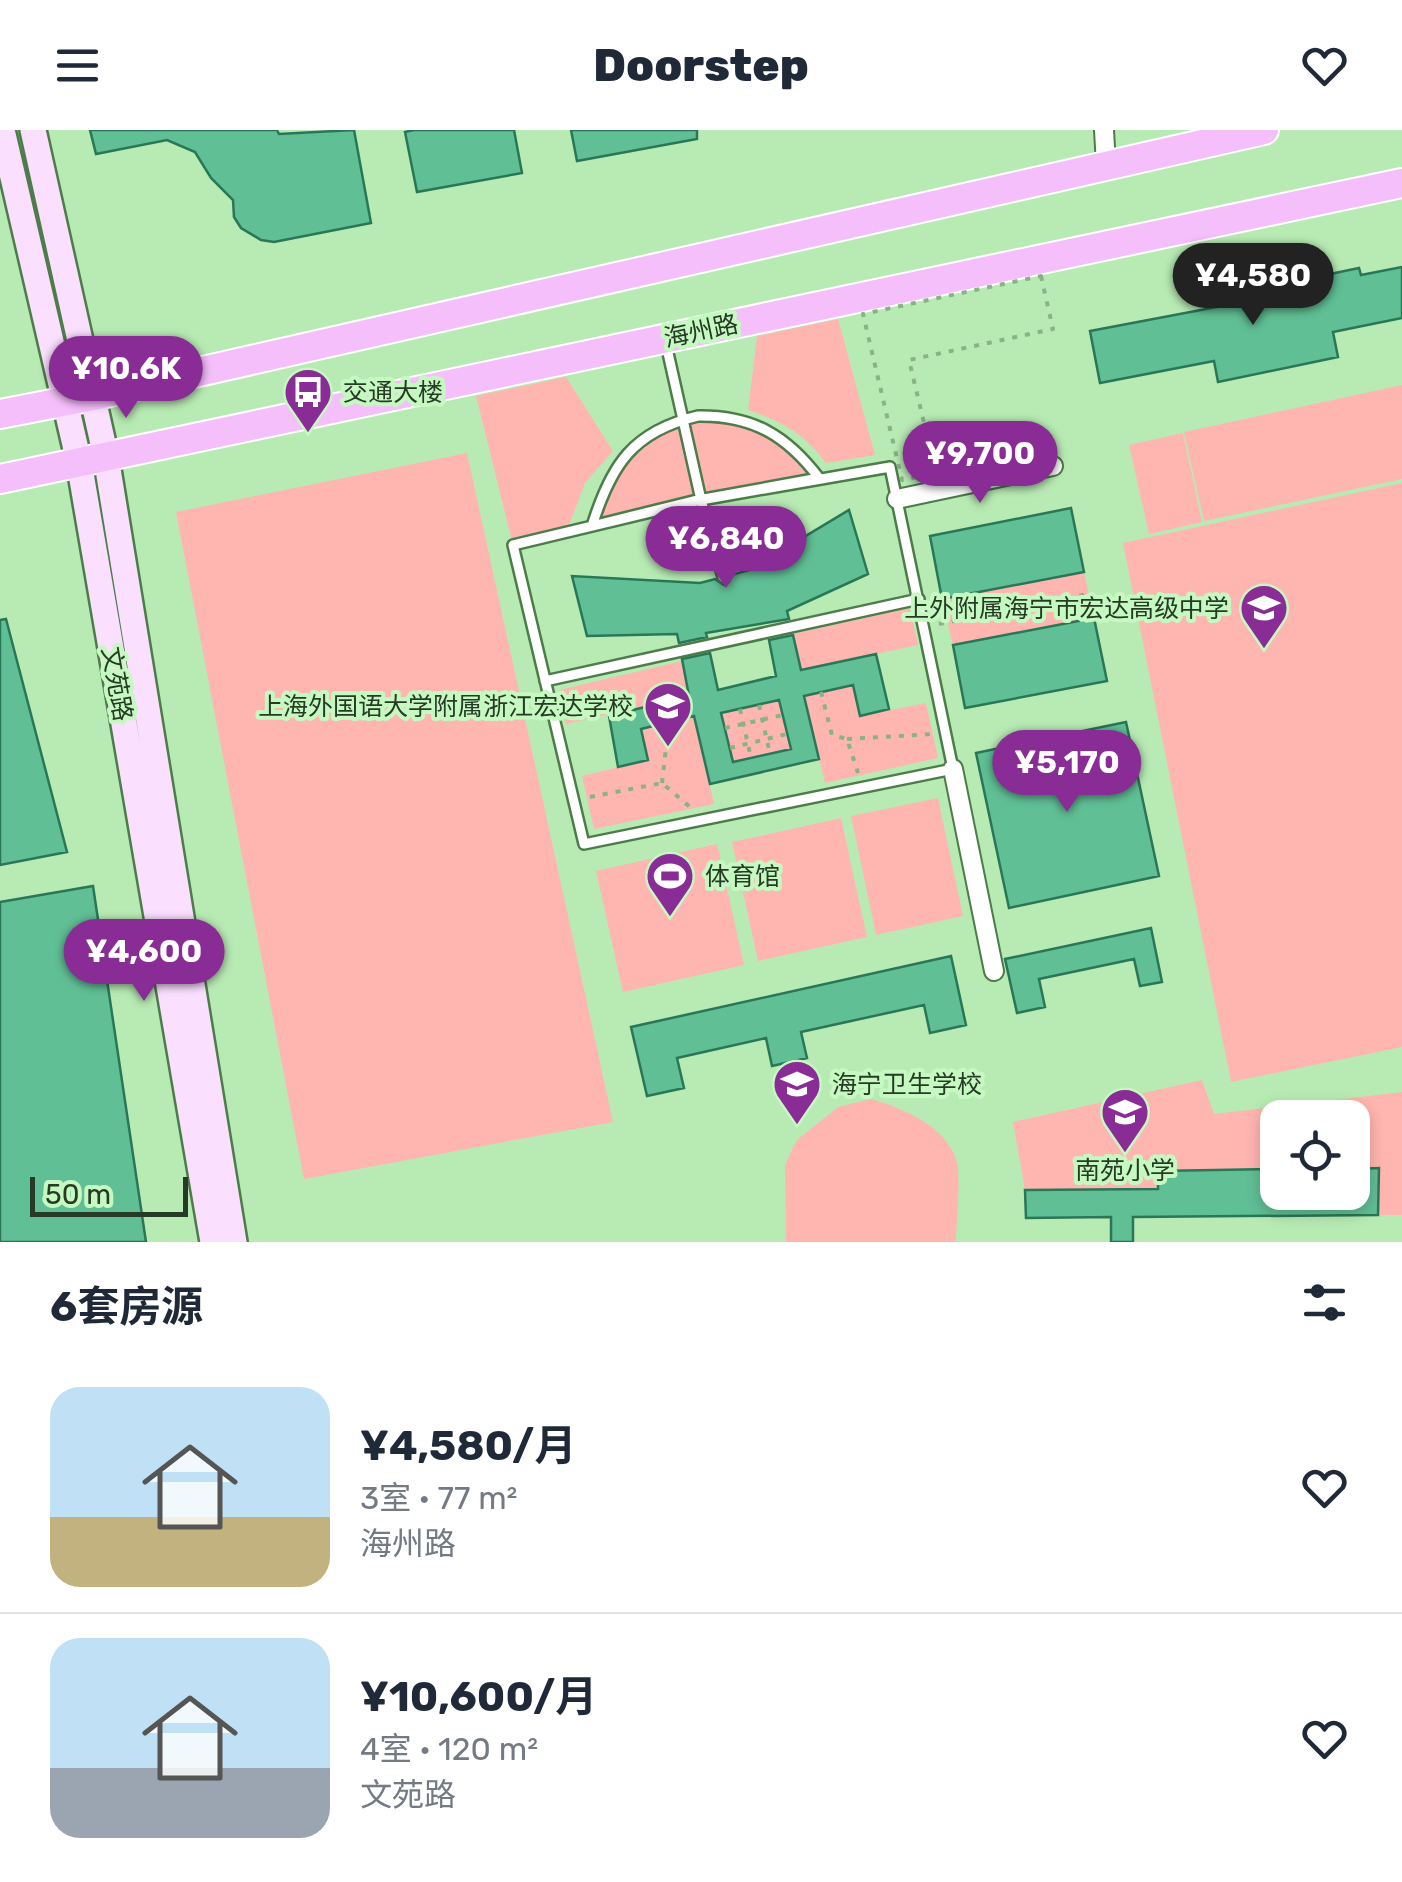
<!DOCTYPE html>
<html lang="zh">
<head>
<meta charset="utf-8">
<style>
	body { margin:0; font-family:Rubik,"Noto Sans SC",sans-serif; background:#f6f6f7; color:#1f2937; height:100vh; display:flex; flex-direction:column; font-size:38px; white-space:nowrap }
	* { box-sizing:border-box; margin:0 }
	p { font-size:32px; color:#747a83 }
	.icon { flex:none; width:55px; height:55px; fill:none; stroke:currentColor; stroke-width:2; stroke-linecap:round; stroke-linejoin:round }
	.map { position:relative; height:1112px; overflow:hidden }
	.drawer { display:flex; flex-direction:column; background:#fff; flex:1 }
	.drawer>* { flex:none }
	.buttons { position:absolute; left:1260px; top:970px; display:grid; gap:20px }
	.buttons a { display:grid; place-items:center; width:110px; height:110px; border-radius:20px; background:#fff; box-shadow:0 5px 15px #0003; font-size:50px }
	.scale { position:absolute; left:30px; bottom:25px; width:158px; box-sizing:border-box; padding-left:10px; border:5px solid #263b25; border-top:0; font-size:28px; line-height:35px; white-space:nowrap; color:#263b25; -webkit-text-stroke:8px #c5f9c1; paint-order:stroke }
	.price { position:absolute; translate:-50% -85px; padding:0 22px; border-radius:35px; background:#8a2c96; color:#fff; font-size:32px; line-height:65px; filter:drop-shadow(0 2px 5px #0008) }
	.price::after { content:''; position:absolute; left:50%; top:60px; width:30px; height:22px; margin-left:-15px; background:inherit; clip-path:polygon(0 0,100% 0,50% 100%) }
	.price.on { background:#222; color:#fff }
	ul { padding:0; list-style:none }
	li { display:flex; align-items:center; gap:30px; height:250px; padding:0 50px }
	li+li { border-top:2px solid #e0e1e3 }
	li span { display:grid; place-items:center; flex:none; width:280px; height:200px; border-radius:30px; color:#555 }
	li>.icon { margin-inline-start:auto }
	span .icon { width:120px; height:120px; fill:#fffc; stroke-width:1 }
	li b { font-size:42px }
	h2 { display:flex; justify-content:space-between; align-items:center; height:120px; padding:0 50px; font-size:42px }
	header { display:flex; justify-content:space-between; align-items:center; height:130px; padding:0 50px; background:#fff; font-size:45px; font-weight:800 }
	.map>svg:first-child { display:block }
	.green { fill:#ffb5b0 }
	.building { fill:#60bf95; stroke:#297757; stroke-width:2.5; fill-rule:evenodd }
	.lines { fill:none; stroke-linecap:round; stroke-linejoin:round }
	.lane-casing { stroke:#4d7c4a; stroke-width:14 }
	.street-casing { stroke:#4d7c4a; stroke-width:22 }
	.secondary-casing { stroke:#4d7c4a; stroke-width:30 }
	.primary-casing { stroke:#fff; stroke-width:32 }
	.path { stroke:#89b286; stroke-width:4; stroke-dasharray:5 8; stroke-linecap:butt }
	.lane { stroke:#fff; stroke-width:9 }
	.street { stroke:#fff; stroke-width:18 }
	.secondary { stroke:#fadffe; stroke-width:25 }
	.primary { stroke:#f5bffc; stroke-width:28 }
	.labels { text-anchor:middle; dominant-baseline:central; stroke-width:8; stroke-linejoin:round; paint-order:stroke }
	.street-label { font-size:25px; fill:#263b25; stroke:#c5f9c1 }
	.poi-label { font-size:25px; fill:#263b25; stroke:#c5f9c1; text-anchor:start }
</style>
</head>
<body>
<header><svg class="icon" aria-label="menu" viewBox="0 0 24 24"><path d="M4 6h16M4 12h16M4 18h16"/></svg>Doorstep<svg class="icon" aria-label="heart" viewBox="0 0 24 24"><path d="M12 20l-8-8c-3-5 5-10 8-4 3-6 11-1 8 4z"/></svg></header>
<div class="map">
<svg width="1402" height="1112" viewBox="0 0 1402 1112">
	<rect width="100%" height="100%" fill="#b8ebb4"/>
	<!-- green -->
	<path class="green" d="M 838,189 L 875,325 L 826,333 C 805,304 782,291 748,280 L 757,206 Z
		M 566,247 L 613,321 L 585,353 L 568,398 L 513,415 L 476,266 Z
		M 1402,255 L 1402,349 L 1204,391 L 1184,302 Z
		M 718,286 L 773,302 L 819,348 L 592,396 L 617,335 L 661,298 Z
		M 1183,303 L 1202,392 L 1149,404 L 1129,315 Z
		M 467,323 L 613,992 L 304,1049 L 176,382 Z
		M 1402,353 L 1402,917 L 1231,952 L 1123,413 Z
		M 1084,442 L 1094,488 L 953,515 L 942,469 Z
		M 910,478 L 918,515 L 801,540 L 793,504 Z
		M 682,531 L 689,566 L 566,594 L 559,560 Z
		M 853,555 L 861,586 L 926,573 L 938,628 L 825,653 L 804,566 Z
		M 779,570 L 791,619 L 733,632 L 721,583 Z
		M 694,586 L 714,674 L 594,699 L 582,646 L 647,630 L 641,599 Z
		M 938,668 L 963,786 L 876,805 L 851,686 Z
		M 841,688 L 867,807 L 758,831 L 732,712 Z
		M 717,714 L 744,835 L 623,862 L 596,741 Z
		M 1202,950 L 1214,984 L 1402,962 L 1402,1085 L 1378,1085 L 1378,1039 L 1353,1039 L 1352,988 L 1278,988 L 1277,1039 L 1158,1041 L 1158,1059 L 1025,1060 L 1013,992 Z
		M 871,969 C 902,978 948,996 957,1033 C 961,1054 956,1089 956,1112 L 786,1112 L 785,1034 L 797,1010 L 838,977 Z"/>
	<!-- building -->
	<path class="building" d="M 90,0 L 277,0 L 279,4 L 354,0 L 371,93 L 274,112 L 261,110 L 241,98 L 234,87 L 233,70 L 211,48 L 195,22 L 167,10 L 96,24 Z
		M 414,0 L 514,0 L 522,43 L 417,62 L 405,2 Z
		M 571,0 L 697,0 L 697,9 L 577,31 Z
		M 1402,137 L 1402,188 L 1333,202 L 1338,227 L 1218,252 L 1214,231 L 1100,253 L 1090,201 L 1222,176 L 1220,167 L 1359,138 L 1361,145 Z
		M 1071,378 L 1084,442 L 942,469 L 930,406 Z
		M 849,380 L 868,444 L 787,481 L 789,489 L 706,503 L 707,507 L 679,513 L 677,504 L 587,506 L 572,446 L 700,453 L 715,449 L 724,455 L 729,452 L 731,445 L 749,440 Z
		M 1094,488 L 1107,551 L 965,578 L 953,515 Z
		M 6,489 L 67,722 L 0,735 L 0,490 Z
		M 793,505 L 801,540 L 876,524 L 889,579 L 860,586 L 853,555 L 804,566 L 819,629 L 710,654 L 694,586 L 641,599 L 648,630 L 618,637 L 609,586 L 689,566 L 682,529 L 710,523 L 718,560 L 776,546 L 769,510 ZM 779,570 L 791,619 L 733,632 L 721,583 Z
		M 1126,592 L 1159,746 L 1009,778 L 976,623 Z
		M 93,756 L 146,1112 L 0,1112 L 0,772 Z
		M 1151,798 L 1162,852 L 1140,856 L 1134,829 L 1039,849 L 1045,877 L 1017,883 L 1005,829 Z
		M 951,826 L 966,895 L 930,903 L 924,875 L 801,902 L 807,928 L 772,936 L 766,908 L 677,928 L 684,958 L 647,966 L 631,897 Z
		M 1379,1038 L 1378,1085 L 1133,1087 L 1133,1112 L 1111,1112 L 1111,1087 L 1026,1088 L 1025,1060 L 1158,1059 L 1158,1041 L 1278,1039 L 1278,1062 L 1352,1062 L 1352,1039 Z"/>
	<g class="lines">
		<!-- lane casing -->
		<g class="lane-casing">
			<path id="lane" d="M 666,214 L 701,370 L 513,415 L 584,714 L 953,639 L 890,337 L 701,370 L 723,447
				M 698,286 C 753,285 787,306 819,348 L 693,371 L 592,396 C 611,335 633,301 698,286 Z
				M 545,551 L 919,469"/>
		</g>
		<!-- street casing -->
		<g class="street-casing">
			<path id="street" d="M 1104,0 L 1106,35
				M 897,369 L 1053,336
				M 953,639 L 994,841"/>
		</g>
		<!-- secondary casing -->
		<g class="secondary-casing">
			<path id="secondary" d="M 2,0 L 79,332 L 213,1112
				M 33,0 L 106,327 L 234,1112"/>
		</g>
		<!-- primary casing -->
		<g class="primary-casing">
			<path id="primary" d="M 0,284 L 93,266 L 1264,0
				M 0,349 L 1402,53"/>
		</g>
		<!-- path -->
		<path class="path" d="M 1041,146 L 1053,199 L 909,230 L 936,343 L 902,350 L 863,184 Z
			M 939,494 L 1088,464
			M 821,562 L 832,605 L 847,609 L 858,643
			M 759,575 L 770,624
			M 740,579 L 751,628
			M 725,598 L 783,585
			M 847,609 L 932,604
			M 730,618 L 787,604
			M 662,653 L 669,592
			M 590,667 L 662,653 L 690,677"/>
		<!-- lane -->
		<use href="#lane" class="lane"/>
		<!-- street -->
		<use href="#street" class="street"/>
		<!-- secondary -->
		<use href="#secondary" class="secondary"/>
		<!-- primary -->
		<use href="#primary" class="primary"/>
	</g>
	<!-- icons -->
	<defs>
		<g id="bus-pin" transform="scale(2.5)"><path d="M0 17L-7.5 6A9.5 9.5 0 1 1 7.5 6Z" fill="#8a2c96" stroke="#c5f9c1"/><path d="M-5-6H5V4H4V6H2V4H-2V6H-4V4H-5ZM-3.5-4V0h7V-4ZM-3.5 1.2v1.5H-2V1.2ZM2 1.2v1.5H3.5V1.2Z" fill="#fff"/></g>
		<g id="school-pin" transform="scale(2.5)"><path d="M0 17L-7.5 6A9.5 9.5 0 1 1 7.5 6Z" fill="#8a2c96" stroke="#c5f9c1"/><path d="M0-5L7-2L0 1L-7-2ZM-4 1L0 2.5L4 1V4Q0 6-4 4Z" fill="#fff"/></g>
		<g id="stadium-pin" transform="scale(2.5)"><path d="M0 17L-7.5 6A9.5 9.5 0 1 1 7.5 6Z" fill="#8a2c96" stroke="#c5f9c1"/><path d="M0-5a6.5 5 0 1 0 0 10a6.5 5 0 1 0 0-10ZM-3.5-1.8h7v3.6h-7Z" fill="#fff"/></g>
	</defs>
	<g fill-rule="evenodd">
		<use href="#bus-pin" x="308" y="262"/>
		<use href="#school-pin" x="1264" y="478"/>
		<use href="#school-pin" x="668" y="576"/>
		<use href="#stadium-pin" x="670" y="746"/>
		<use href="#school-pin" x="797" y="954"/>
		<use href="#school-pin" x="1125" y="982"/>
	</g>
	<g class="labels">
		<!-- street labels -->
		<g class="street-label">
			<text transform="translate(701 201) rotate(-12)">海州路</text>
			<text transform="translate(117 554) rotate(80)">文苑路</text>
		</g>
		<!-- poi labels -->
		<g class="poi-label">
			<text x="343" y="262">交通大楼</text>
			<text x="1229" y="478" text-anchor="end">上外附属海宁市宏达高级中学</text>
			<text x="633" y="576" text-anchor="end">上海外国语大学附属浙江宏达学校</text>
			<text x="705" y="746">体育馆</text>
			<text x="832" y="954">海宁卫生学校</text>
			<text x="1125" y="1040" text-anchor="middle">南苑小学</text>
		</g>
	</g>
</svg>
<div class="buttons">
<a><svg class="icon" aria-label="locate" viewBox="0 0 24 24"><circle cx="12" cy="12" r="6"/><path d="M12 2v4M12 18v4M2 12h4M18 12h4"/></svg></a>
</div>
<div class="scale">50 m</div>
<b class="price on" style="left:1253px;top:198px">¥4,580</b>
<b class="price" style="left:126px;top:291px">¥10.6K</b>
<b class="price" style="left:980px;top:376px">¥9,700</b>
<b class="price" style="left:726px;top:461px">¥6,840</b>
<b class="price" style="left:1067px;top:685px">¥5,170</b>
<b class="price" style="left:144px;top:874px">¥4,600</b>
</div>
<section class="drawer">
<h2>6套房源<svg class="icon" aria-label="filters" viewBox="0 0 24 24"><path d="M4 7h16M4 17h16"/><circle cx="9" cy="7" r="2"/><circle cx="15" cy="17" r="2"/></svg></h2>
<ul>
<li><span style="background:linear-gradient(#bfe0f5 65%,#c2b280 0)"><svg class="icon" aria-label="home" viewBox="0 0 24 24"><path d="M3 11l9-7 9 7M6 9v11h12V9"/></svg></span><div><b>¥4,580/月</b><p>3室 · 77 m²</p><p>海州路</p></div><svg class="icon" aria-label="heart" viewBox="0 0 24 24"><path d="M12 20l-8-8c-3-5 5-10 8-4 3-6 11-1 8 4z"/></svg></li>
<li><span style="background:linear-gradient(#bfe0f5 65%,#9aa5b1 0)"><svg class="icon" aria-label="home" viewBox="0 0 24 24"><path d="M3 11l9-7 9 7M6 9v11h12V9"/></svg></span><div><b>¥10,600/月</b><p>4室 · 120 m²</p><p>文苑路</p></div><svg class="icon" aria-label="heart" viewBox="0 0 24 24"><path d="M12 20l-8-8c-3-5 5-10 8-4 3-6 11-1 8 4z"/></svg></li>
</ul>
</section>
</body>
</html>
